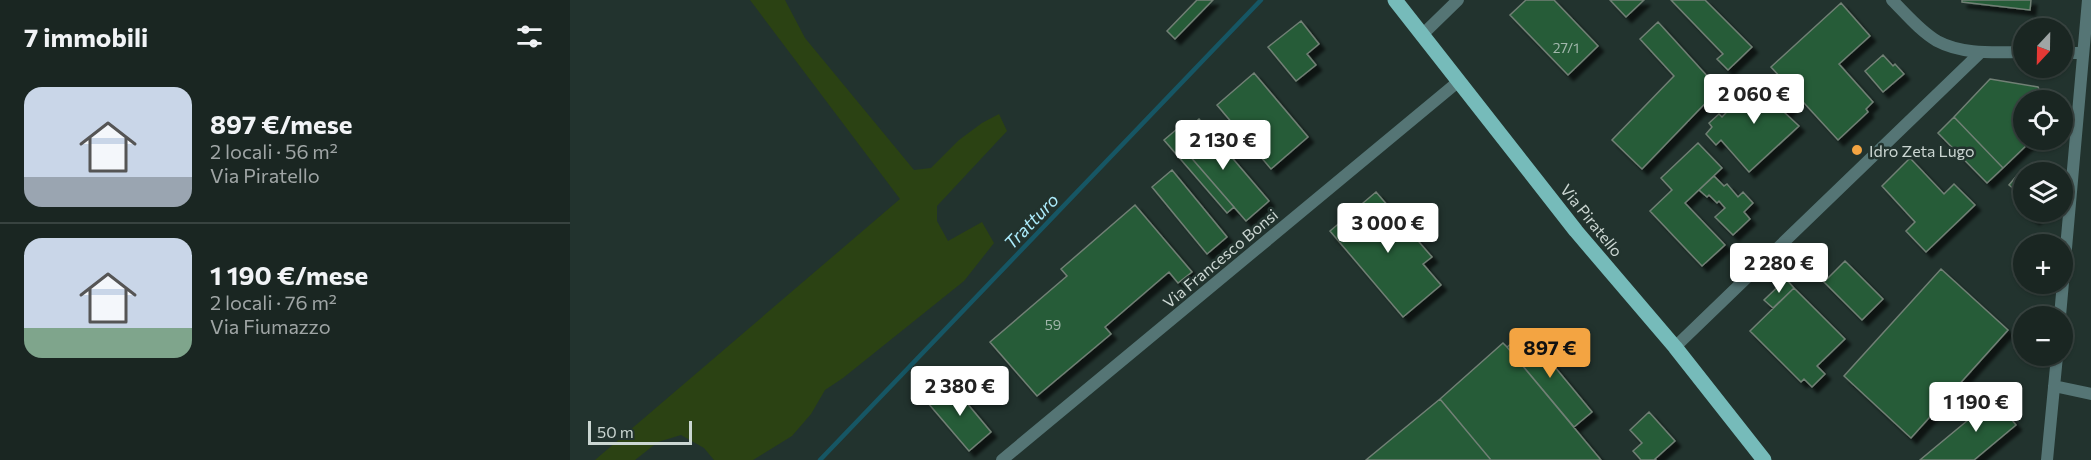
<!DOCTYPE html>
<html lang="it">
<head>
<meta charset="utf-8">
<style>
	body { margin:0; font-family:Commissioner,sans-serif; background:#232e2a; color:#f1f3f6; height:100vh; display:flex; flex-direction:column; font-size:22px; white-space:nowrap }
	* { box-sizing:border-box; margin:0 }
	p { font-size:20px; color:#9fa5a5 }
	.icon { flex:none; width:33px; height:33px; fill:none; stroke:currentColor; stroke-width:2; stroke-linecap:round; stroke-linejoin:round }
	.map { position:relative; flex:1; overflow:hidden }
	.side { display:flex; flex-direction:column; background:#1a2622; width:570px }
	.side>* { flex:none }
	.needle { width:39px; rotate:202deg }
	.buttons { position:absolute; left:1443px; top:18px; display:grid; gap:12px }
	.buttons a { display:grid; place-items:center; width:60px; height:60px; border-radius:50%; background:#1a2622; box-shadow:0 2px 4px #0004,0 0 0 2px #384340; font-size:30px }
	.scale { position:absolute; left:18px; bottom:15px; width:104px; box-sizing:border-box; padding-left:6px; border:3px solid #cbd6d2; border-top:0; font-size:16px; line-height:21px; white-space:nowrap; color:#cbd6d2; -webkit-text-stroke:4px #22332e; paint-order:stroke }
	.price { position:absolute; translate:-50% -51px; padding:0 14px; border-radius:6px; background:#fff; color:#222; font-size:20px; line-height:39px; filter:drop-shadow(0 2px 3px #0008) }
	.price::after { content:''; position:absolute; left:50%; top:36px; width:18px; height:14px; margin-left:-9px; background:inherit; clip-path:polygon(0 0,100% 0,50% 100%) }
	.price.active { background:#f3a442; color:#111 }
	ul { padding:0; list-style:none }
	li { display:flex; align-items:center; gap:18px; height:150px; padding:0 24px }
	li+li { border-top:2px solid #384340 }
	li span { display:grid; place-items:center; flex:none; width:168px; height:120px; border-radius:18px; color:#555 }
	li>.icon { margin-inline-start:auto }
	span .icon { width:72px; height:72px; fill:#fffc; stroke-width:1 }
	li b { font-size:26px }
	h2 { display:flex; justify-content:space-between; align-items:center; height:72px; padding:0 24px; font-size:26px }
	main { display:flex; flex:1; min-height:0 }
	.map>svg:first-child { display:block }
	.green { fill:#2b4213 }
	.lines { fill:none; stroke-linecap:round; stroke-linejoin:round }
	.stream { stroke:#165664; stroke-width:4.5 }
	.building { fill:#255b38; stroke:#718075; stroke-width:1.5; filter:url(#shadow) }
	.street { stroke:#557575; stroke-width:12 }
	.primary { stroke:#76bbba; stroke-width:15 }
	.poi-dot { fill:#f3a442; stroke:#22332e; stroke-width:2 }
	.labels { text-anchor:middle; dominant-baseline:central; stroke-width:5; stroke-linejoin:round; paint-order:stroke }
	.number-label { font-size:14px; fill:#a2b7ac }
	.poi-label { font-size:16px; fill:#cbd6d2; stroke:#22332e; text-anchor:start }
	.street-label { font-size:16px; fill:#cbd6d2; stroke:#22332e }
	.water-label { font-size:18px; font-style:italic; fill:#acecfc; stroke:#22332e }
</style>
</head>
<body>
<main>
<section class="side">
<h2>7 immobili<svg class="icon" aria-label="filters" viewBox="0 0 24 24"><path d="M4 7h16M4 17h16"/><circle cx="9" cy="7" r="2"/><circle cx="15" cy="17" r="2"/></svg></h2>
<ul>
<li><span style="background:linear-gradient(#c9d6e8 75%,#9aa5b1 0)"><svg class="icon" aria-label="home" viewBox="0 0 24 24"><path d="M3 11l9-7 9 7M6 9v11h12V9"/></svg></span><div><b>897 €/mese</b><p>2 locali · 56 m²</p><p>Via Piratello</p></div></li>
<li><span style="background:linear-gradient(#c9d6e8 75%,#7fa58c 0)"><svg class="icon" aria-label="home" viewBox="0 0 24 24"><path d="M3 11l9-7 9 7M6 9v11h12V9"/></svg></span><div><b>1 190 €/mese</b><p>2 locali · 76 m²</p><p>Via Fiumazzo</p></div></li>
</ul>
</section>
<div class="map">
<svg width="1521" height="460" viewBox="0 0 1521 460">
	<defs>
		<filter id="shadow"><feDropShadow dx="5.5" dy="5.5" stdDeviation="1.5" flood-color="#0009"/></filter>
	</defs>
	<rect width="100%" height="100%" fill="#22332e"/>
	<!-- green -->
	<path class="green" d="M 180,0 L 215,0 L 235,38 L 344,170 L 361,168 L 389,140 L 412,123 L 429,114 L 437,131 L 367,206 L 367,221 L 378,241 L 412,222 L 424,243 L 394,281 L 273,378 L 255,390 L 241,414 L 222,436 L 183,460 L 144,460 L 134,448 L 111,435 L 88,442 L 65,460 L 25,460 L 330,199 Z"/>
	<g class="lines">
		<!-- stream -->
		<path class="stream" d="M 250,460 L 691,0"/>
	</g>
	<!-- building -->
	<path class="building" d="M 627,0 L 643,0 L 605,39 L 597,31 Z
		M 956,0 L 984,0 L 1028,46 L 998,75 L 940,15 Z
		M 1040,0 L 1074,0 L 1056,17 Z
		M 1101,0 L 1135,0 L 1182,47 L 1158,70 L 1147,59 L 1153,54 Z
		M 1392,0 L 1461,0 L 1460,10 L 1392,2 Z
		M 1271,3 L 1300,36 L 1269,64 L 1303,102 L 1296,109 L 1298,112 L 1268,140 L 1201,67 Z
		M 731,21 L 749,44 L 737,54 L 746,65 L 726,81 L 698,47 Z
		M 1088,22 L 1149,89 L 1072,169 L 1042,140 L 1104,76 L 1070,39 Z
		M 1313,55 L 1323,66 L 1325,64 L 1334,74 L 1313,92 L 1295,71 Z
		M 684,73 L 738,137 L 701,169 L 647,105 Z
		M 1192,76 L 1221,106 L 1215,113 L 1229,126 L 1179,172 L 1151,140 L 1146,145 L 1136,134 L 1142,127 L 1139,123 L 1149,114 L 1152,117 Z
		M 1420,79 L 1468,87 L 1474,100 L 1454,100 L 1454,140 L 1462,140 L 1433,168 L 1384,117 Z
		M 1384,117 L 1433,168 L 1417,183 L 1368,133 Z
		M 629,119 L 699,201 L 676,221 L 612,147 L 618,142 L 612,134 Z
		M 613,124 L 618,129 L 612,134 L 618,142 L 612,147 L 664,207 L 657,213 L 594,140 Z
		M 1128,143 L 1152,168 L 1115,203 L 1155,245 L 1132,266 L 1080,211 L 1102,190 L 1091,178 Z
		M 1340,158 L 1374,194 L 1384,184 L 1405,205 L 1356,252 L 1336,231 L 1345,222 L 1312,186 Z
		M 602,170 L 657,237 L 637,254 L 582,187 Z
		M 1449,173 L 1454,177 L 1454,210 L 1445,202 L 1451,195 L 1439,185 Z
		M 1144,176 L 1154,186 L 1157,184 L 1168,197 L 1173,192 L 1183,203 L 1174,212 L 1180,219 L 1163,235 L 1145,217 L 1155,208 L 1149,201 L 1147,203 L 1139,195 L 1137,197 L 1129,190 Z
		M 806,192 L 862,257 L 853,264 L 871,285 L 833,317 L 760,231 Z
		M 565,205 L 622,272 L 608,283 L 599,272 L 535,327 L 541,334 L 467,396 L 420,342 L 497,276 L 491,269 Z
		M 1456,212 L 1471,212 L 1464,219 Z
		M 1275,261 L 1313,299 L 1292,320 L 1254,282 Z
		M 1371,269 L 1438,330 L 1341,438 L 1274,376 Z
		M 1216,279 L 1224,288 L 1203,308 L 1194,300 Z
		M 1224,288 L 1275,339 L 1247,366 L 1255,374 L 1242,387 L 1234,379 L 1231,382 L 1180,331 Z
		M 956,332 L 1022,412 L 1004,427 L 937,347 Z
		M 933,343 L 937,347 L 1031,460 L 921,460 L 870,399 Z
		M 381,384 L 421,432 L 399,451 L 358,403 Z
		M 1433,391 L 1442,402 L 1433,409 L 1446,425 L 1404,460 L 1350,460 Z
		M 870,399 L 921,460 L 796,460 Z
		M 1079,412 L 1105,441 L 1085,459 L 1086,460 L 1071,460 L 1063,451 L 1072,443 L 1060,430 Z"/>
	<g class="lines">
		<!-- street -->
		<path class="street" d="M 1322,0 C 1336,14 1350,31 1367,41 C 1393,55 1425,52 1454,52
			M 852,35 L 888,0
			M 1492,53 L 1513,53
			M 1490,316 L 1518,0
			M 1105,347 L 1411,52
			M 1484,386 L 1521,394
			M 432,460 L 889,81
			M 1477,460 L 1487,356"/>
		<!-- primary -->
		<path class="primary" d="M 825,0 L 1006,231 L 1105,347 L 1194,460"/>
	</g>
	<!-- markers -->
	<circle class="poi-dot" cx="1287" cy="150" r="6"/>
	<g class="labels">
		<!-- number labels -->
		<g class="number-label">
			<text x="996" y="47">27/1</text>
			<text x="483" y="324">59</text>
		</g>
		<!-- poi labels -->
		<g class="poi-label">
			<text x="1299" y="150">Idro Zeta Lugo</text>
		</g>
		<!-- street labels -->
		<g class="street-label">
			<text transform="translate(1022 220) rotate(51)">Via Piratello</text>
			<text transform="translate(650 258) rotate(-40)">Via Francesco Bonsi</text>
		</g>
		<!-- water labels -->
		<g class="water-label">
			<text transform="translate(461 221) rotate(-46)">Tratturo</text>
		</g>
	</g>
</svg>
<div class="buttons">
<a><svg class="needle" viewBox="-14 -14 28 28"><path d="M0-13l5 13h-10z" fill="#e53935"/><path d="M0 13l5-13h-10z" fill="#9fa5a5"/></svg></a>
<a><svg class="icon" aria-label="locate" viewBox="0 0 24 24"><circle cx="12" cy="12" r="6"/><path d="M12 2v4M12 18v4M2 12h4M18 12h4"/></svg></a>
<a><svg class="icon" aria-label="layers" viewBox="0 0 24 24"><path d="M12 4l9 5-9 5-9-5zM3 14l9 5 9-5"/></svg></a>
<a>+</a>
<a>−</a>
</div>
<div class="scale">50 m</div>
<b class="price" style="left:1184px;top:125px">2 060 €</b>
<b class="price" style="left:653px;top:171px">2 130 €</b>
<b class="price" style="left:818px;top:254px">3 000 €</b>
<b class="price" style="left:1209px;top:294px">2 280 €</b>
<b class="price active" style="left:980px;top:379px">897 €</b>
<b class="price" style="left:390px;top:417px">2 380 €</b>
<b class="price" style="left:1406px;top:433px">1 190 €</b>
</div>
</main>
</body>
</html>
